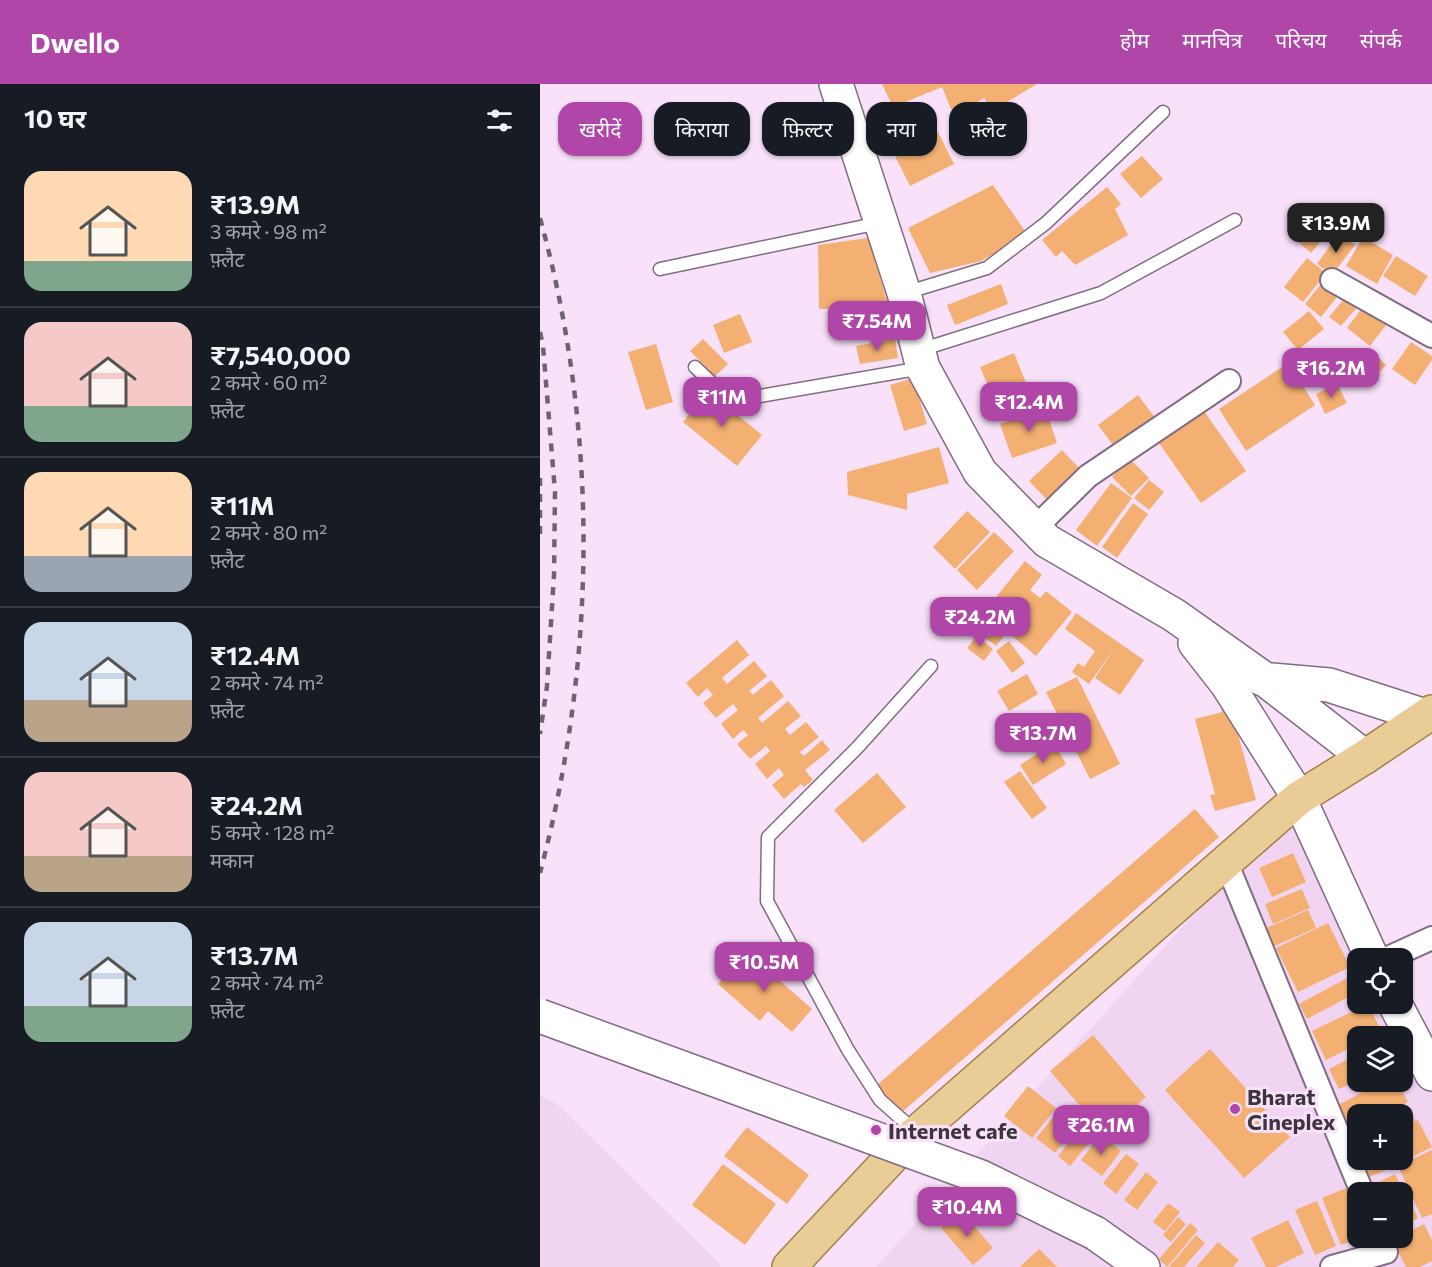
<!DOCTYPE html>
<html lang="hi">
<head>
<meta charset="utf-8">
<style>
	body { margin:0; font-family:Commissioner,"Noto Sans Devanagari",sans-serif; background:#20242c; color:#f1f3f6; height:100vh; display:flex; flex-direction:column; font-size:22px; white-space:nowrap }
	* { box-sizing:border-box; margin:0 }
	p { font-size:20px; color:#9ea1a6 }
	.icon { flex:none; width:33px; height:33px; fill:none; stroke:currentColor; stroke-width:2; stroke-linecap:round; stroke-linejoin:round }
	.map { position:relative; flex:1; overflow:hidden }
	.panel { display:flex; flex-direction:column; background:#171b24; width:540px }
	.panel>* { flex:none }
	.banner { position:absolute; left:18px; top:18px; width:570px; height:54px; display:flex; gap:12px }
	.buttons { position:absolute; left:807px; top:864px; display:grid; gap:12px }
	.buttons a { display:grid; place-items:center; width:66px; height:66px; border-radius:12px; background:#171b24; box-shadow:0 2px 4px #0004; font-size:30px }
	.price { position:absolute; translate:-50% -51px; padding:0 14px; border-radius:12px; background:#af46a8; color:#fff; font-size:20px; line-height:39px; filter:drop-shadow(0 2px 3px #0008) }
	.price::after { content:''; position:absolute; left:50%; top:36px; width:18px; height:14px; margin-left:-9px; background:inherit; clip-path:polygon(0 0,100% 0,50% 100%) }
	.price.active { background:#222; color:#fff }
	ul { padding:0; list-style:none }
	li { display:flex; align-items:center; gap:18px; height:150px; padding:0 24px }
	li+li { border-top:2px solid #363941 }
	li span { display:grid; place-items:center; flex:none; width:168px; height:120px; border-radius:18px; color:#555 }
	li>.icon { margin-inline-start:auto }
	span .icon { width:72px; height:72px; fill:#fffc; stroke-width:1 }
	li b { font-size:26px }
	h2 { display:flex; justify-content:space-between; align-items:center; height:72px; padding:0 24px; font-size:26px }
	.chip { padding:0 21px; border-radius:18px; background:#171b24; box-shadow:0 2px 4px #0004; font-size:21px; line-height:54px }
	.chip.active { background:#af46a8; color:#fff }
	header { display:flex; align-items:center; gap:36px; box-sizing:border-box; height:84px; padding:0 30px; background:#af46a8; color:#fff }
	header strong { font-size:28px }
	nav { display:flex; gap:33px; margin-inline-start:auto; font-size:21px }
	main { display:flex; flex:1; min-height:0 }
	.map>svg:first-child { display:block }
	.built { fill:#f0d4f1; fill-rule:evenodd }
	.building { fill:#f4b072 }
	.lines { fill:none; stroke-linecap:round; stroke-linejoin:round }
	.lane-casing { stroke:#816d82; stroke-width:15 }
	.street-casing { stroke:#816d82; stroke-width:26 }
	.secondary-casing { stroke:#816d82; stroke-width:36 }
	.primary-casing { stroke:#a38149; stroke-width:36 }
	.lane { stroke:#fff; stroke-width:12 }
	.street { stroke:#fff; stroke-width:22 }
	.secondary { stroke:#fff; stroke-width:33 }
	.primary { stroke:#e9cc96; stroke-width:33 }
	.rail { stroke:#706370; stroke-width:4.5; stroke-dasharray:8 8; stroke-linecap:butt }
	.secondary-bridge-casing { stroke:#816d82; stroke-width:36; stroke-linecap:butt }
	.secondary-bridge { stroke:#fff; stroke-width:33 }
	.poi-dot { fill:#af46a8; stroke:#f8e1f9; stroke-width:2 }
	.labels { text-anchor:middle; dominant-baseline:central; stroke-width:6; stroke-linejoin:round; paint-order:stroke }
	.poi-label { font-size:22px; font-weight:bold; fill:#3d343d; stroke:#f8e1f9; text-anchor:start }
</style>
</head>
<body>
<header>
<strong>Dwello</strong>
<nav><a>होम</a><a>मानचित्र</a><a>परिचय</a><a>संपर्क</a></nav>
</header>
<main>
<section class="panel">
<h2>10 घर<svg class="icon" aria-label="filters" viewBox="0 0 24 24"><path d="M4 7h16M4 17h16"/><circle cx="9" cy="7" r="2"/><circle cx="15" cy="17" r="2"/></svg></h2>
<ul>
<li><span style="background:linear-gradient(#ffd9b3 75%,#7fa58c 0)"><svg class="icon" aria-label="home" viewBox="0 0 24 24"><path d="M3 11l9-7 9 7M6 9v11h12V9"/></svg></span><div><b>₹13.9M</b><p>3 कमरे · 98 m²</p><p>फ़्लैट</p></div></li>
<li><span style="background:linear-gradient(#f6c9c9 70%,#7fa58c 0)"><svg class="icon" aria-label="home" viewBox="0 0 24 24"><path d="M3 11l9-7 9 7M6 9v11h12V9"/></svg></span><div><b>₹7,540,000</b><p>2 कमरे · 60 m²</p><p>फ़्लैट</p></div></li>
<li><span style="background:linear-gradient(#ffd9b3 70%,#9aa5b1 0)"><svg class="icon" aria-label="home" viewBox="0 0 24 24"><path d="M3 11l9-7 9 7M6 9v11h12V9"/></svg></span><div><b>₹11M</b><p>2 कमरे · 80 m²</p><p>फ़्लैट</p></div></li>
<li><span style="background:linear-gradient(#c9d6e8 65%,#b9a48a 0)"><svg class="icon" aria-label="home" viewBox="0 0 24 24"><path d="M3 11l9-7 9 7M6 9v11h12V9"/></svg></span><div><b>₹12.4M</b><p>2 कमरे · 74 m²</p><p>फ़्लैट</p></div></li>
<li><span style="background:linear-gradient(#f6c9c9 70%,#b9a48a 0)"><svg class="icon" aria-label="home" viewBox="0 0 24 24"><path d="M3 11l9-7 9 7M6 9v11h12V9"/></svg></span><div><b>₹24.2M</b><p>5 कमरे · 128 m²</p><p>मकान</p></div></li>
<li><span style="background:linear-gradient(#c9d6e8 70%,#7fa58c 0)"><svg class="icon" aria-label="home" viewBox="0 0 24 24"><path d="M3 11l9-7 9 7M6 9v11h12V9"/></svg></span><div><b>₹13.7M</b><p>2 कमरे · 74 m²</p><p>फ़्लैट</p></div></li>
</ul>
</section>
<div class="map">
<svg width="892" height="1183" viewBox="0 0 892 1183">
	<rect width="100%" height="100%" fill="#f8e1f9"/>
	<!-- built -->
	<path class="built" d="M 762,710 L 818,874 L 818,920 L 858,920 L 892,994 L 892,1183 L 336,1183 ZM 818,952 L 862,952 L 862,998 L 818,998 ZM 818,1030 L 862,1030 L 862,1076 L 818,1076 ZM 818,1108 L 862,1108 L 862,1154 L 818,1154 Z
		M 0,1011 L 18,1021 L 181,1181 L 180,1183 L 0,1183 Z"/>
	<!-- building -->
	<path class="building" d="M 342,0 L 497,0 L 452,27 L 444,14 L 414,32 L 402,3 L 353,23 Z
		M 398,48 L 414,80 L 370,102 L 354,70 Z
		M 602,72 L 623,95 L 601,114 L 580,90 Z
		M 453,101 L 485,147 L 468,162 L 441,177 L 390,189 L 368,144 Z
		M 567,103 L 581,120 L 575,125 L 588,151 L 535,181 L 522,167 L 516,173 L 502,156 Z
		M 775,125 L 794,141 L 771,169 L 753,153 Z
		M 799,149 L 815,161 L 792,191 L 777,180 Z
		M 823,153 L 853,171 L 837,200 L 806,182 Z
		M 328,154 L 349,224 L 279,225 L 278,161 Z
		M 856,172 L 888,192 L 875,212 L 843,192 Z
		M 767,174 L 786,189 L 763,218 L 744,203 Z
		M 785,195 L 801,208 L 781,233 L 765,220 Z
		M 461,200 L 468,220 L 415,241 L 407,221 Z
		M 808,210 L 820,220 L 801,242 L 789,233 Z
		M 823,223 L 846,241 L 830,262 L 807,244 Z
		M 769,227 L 784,245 L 758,266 L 743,248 Z
		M 200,230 L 212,258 L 184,269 L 173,241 Z
		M 163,255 L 188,280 L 175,292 L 150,267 Z
		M 355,255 L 358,274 L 320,280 L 316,262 Z
		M 871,258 L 892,272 L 892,276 L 875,301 L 852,285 Z
		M 116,260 L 133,318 L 106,326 L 88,268 Z
		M 829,264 L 846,281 L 832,296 L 815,279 Z
		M 474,269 L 491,311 L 458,325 L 440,283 Z
		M 748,279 L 775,321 L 706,367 L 679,325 Z
		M 373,294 L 387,340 L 364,347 L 350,301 Z
		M 797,300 L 807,319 L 785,330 L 776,310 Z
		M 168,307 L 222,351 L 197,382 L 143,338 Z
		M 598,311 L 616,335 L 576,365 L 558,341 Z
		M 505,324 L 517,359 L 472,374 L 460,340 Z
		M 664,327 L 706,387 L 661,419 L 619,359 Z
		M 399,363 L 409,399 L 367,410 L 367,426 L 308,411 L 307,388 Z
		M 522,366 L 542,387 L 509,418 L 489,397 Z
		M 590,375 L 609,394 L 591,412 L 572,393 Z
		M 609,396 L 624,408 L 609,426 L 594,414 Z
		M 571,399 L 592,414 L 557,462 L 536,446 Z
		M 593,419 L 608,430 L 577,474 L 562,463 Z
		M 427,427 L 450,448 L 415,485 L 393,463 Z
		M 454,448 L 474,467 L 437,506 L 417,486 Z
		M 485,477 L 502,491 L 490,506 L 500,514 L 506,507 L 532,528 L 496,572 L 470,550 L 472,548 L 445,527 Z
		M 536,529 L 604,576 L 580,611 L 555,594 L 575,563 L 549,600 L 532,588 L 538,579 L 544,583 L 555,567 L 525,545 Z
		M 447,530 L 468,547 L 456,562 L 435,546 Z
		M 437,552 L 453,565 L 444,577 L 427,564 Z
		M 197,556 L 209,571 L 182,594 L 187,600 L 214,577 L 227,592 L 209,607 L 213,611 L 231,596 L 244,612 L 218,634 L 222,639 L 248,617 L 261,632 L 245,645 L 250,651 L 266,638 L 279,653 L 260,668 L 264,672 L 282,656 L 290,666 L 265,686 L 273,696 L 264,703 L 261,700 L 244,715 L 232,701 L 244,691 L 239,684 L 227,695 L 215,680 L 230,667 L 226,662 L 210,675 L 197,660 L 208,651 L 203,646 L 193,655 L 181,640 L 198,626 L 193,620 L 176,634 L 163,619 L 173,611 L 167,604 L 158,613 L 146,599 Z
		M 469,557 L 485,579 L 472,589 L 456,567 Z
		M 487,590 L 498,610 L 469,627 L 457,607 Z
		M 537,593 L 580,680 L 550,695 L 506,608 Z
		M 690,621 L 716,716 L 675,727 L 670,711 L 675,710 L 655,635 L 682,628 L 681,624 Z
		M 514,659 L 526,680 L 493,701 L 480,681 Z
		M 480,687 L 507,724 L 492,735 L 464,698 Z
		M 337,689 L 366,723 L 323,759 L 294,726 Z
		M 655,725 L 679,753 L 361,1029 L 337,1001 Z
		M 753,769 L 766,798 L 732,813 L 719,784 Z
		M 762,805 L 770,824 L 733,840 L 725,820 Z
		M 768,826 L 776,844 L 732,863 L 724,845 Z
		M 788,839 L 810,883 L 758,908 L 736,864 Z
		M 206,867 L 272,925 L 252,948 L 228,927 L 220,937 L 178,900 Z
		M 811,892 L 818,908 L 767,935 L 759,920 Z
		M 828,920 L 842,948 L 832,952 L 818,952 L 818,960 L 786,976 L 772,947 Z
		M 553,951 L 606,1013 L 564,1050 L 510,987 Z
		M 670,965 L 750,1053 L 704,1094 L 625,1006 Z
		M 818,970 L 818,996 L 799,1005 L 789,985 Z
		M 842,998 L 857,998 L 868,1018 L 844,1030 L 818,1030 L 818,1045 L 812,1048 L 798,1021 Z
		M 488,1002 L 516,1024 L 492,1054 L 464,1032 Z
		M 868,1021 L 875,1037 L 862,1043 L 862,1030 L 849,1030 Z
		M 515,1031 L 533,1046 L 515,1069 L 496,1054 Z
		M 878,1036 L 892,1063 L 860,1079 L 857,1076 L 862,1076 L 862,1044 Z
		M 207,1043 L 269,1091 L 247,1120 L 184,1072 Z
		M 818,1046 L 818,1076 L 850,1076 L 854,1083 L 819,1097 L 806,1052 Z
		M 536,1050 L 548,1060 L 530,1082 L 518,1072 Z
		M 561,1051 L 581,1067 L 562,1092 L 541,1076 Z
		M 892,1066 L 892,1130 L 882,1134 L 858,1082 Z
		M 586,1070 L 599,1080 L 576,1110 L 563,1099 Z
		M 183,1080 L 236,1120 L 205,1161 L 152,1121 Z
		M 606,1088 L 618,1098 L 597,1126 L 584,1116 Z
		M 855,1090 L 878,1134 L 862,1142 L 862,1108 L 829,1108 L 827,1104 Z
		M 809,1103 L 818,1125 L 818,1155 L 801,1161 L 782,1114 Z
		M 777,1117 L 796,1162 L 775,1171 L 755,1126 Z
		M 628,1119 L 640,1128 L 625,1147 L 613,1138 Z
		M 421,1127 L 453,1164 L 433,1181 L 401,1144 Z
		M 638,1133 L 646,1140 L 631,1158 L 623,1151 Z
		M 748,1136 L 764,1169 L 736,1183 L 726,1183 L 711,1154 Z
		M 650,1139 L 658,1146 L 627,1183 L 619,1175 Z
		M 884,1140 L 892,1156 L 892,1177 L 880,1183 L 866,1183 L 852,1156 L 862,1154 L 862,1151 Z
		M 656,1151 L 665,1159 L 644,1183 L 629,1183 Z
		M 678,1158 L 699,1176 L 693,1183 L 656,1183 Z
		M 499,1165 L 517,1183 L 480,1183 L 484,1179 Z"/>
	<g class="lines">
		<!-- lane casing -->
		<g class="lane-casing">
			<path id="lane" d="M 120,185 L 339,139
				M 365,209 L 447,184 L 506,139 L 623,28
				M 380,266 L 561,209 L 695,136
				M 155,283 L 191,317 L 382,284
				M 376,1048 L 340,1016 L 308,966 L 227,817 L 228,753 L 317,664 L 391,582"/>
		</g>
		<!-- street casing -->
		<g class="street-casing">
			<path id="street" d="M 792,196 L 892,252
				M 495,444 L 548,392 L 689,297
				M 686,778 L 822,1108
				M 848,874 L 892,854
				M 792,1183 L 846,1168"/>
		</g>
		<!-- secondary casing -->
		<g class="secondary-casing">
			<path id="secondary" d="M 296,0 L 364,209 L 383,284 L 440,388 L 507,457 L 634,531 L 723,594 L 825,673
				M 655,559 L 687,600 L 759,714 L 832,874
				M 722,595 L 789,601 L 885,632
				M 855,920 L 892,990
				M 555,1149 L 603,1183"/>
		</g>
		<!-- primary casing -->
		<g class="primary-casing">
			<path id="primary" d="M 249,1183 L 366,1058 L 759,714 L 825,673 L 892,628"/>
		</g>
		<!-- lane -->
		<use href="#lane" class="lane"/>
		<!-- street -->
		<use href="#street" class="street"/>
		<!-- secondary -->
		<use href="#secondary" class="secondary"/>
		<!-- primary -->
		<use href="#primary" class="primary"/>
		<!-- rail -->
		<path class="rail" d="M 0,134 C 59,348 57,574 0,789
			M 0,248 L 3,262 L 15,408 L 14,491 L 7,602 L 0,650
			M 0,394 L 0,455"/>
		<!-- secondary-bridge casing -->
		<g class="secondary-bridge-casing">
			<path id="secondary-bridge" d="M 0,932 L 441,1093 L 555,1149"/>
		</g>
		<!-- secondary-bridge -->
		<use href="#secondary-bridge" class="secondary-bridge"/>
	</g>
	<!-- markers -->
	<g class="poi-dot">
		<circle cx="695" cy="1025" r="6"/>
		<circle cx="336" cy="1046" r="6"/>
	</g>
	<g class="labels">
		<!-- poi labels -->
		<g class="poi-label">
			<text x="707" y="1012">Bharat<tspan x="707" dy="25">Cineplex</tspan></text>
			<text x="348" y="1046">Internet cafe</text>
		</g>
	</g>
</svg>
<div class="buttons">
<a><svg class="icon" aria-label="locate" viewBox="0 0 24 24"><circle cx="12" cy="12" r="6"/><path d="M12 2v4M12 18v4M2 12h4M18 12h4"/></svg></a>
<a><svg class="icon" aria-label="layers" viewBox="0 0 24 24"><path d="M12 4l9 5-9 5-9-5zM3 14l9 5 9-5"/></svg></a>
<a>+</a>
<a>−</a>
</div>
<b class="price active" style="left:796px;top:170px">₹13.9M</b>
<b class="price" style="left:337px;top:268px">₹7.54M</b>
<b class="price" style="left:791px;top:315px">₹16.2M</b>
<b class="price" style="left:182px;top:344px">₹11M</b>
<b class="price" style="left:489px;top:349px">₹12.4M</b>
<b class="price" style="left:440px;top:564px">₹24.2M</b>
<b class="price" style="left:503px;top:680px">₹13.7M</b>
<b class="price" style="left:224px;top:909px">₹10.5M</b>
<b class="price" style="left:561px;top:1072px">₹26.1M</b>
<b class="price" style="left:427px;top:1154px">₹10.4M</b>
<div class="banner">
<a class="chip active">खरीदें</a>
<a class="chip">किराया</a>
<a class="chip">फ़िल्टर</a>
<a class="chip">नया</a>
<a class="chip">फ़्लैट</a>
</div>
</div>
</main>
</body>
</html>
